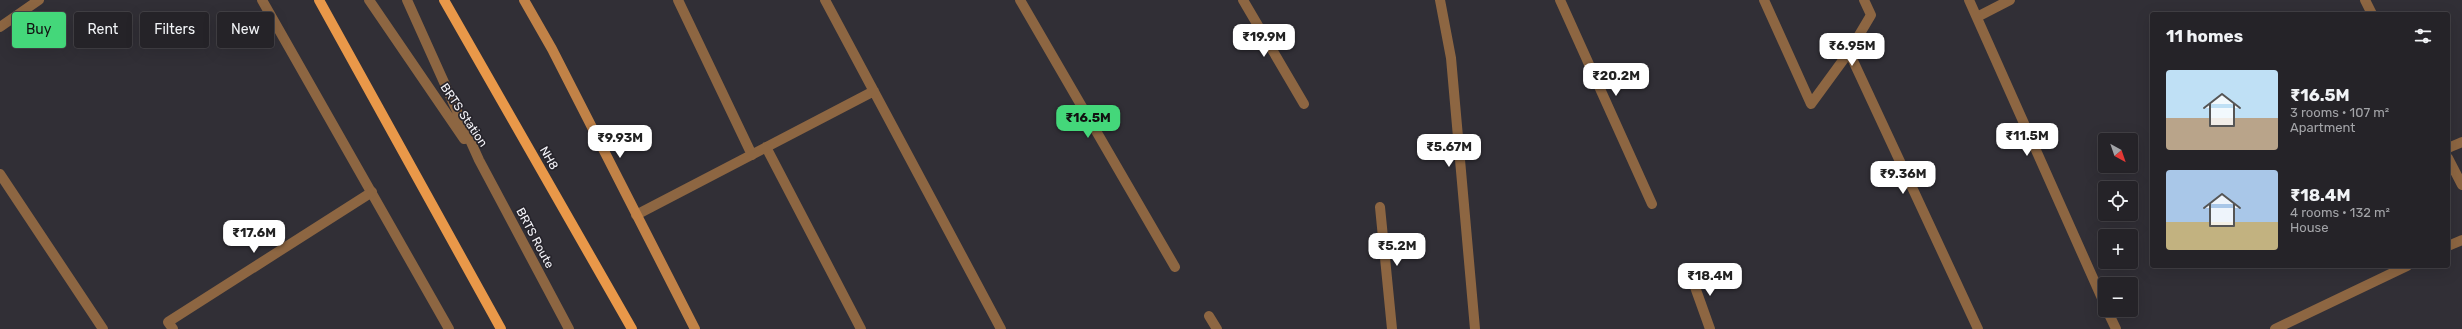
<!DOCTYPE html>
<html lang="en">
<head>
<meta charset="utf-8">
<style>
	body { margin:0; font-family:Rubik,sans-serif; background:#312f34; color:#f1f3f6; height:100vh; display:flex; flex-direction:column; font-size:15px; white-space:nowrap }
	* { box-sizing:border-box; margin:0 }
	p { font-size:13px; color:#a3a4a8 }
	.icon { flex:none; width:22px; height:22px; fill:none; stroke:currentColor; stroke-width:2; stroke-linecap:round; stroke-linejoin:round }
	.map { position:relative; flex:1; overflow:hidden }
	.drawer { position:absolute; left:2150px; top:12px; width:300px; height:256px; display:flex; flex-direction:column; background:#252328; border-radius:4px; box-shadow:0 4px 16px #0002,0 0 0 1px #424045 }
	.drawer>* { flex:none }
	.guide { position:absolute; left:12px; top:12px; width:380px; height:36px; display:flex; gap:8px }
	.needle { width:26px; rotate:140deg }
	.fabs { position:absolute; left:2098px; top:133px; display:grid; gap:8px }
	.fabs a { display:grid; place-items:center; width:40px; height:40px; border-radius:4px; background:#252328; box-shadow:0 4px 16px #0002,0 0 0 1px #424045; font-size:20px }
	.price { position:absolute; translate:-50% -34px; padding:0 9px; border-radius:8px; background:#fff; color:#222; font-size:13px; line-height:26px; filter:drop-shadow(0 1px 2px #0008) }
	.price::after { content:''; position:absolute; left:50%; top:24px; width:12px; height:9px; margin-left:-6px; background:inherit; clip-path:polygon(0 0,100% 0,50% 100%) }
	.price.selected { background:#44d77a; color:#111 }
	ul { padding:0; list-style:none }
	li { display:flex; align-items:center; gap:12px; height:100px; padding:0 16px }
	li span { display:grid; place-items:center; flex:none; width:112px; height:80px; border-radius:4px; color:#555 }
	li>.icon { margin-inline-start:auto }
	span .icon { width:48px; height:48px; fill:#fffc; stroke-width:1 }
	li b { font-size:17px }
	h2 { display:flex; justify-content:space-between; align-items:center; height:48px; padding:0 16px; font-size:17px }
	.tag { padding:0 14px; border-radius:4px; background:#252328; box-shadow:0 4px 16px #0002,0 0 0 1px #424045; font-size:14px; line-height:36px }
	.tag.selected { background:#44d77a; color:#111 }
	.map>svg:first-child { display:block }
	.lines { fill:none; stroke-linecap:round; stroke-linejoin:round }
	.lane { stroke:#8d6642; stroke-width:10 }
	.street { stroke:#8d6642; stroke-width:10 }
	.secondary { stroke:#c18247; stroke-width:10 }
	.primary { stroke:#e99849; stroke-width:10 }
	.labels { text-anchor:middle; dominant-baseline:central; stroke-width:3.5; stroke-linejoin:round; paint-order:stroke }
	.street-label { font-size:12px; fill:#f5f4f9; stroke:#27252c }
</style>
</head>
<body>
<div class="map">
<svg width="2462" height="329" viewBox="0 0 2462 329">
	<rect width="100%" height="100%" fill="#312f36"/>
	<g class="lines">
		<!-- lane -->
		<path class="lane" d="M 262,0 L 449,329
			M 369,0 L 464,139
			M 407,0 L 479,160 L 569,329
			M 678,0 L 752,155
			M 825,0 L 1001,329
			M 766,147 L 861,329
			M 636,215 L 874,91"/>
		<!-- street -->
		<path class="street" d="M 1020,0 L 1175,267
			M 1243,0 L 1304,104
			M 1440,0 L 1451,58 L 1475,329
			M 1560,0 L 1652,204
			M 1764,0 L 1811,104 L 1849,52 L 1871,15 L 1864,0
			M 1969,0 L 2105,305
			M 2365,0 L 2372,14
			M 1977,17 L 2010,0
			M 0,27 L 39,0
			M 1849,52 L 1978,329
			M 2448,148 L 2462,142
			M 2448,158 L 2462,185
			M 0,174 L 103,329
			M 1380,207 L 1392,329
			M 2448,246 L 2462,240
			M 1690,273 L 1710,329
			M 2107,310 L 2116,329
			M 1209,316 L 1217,329
			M 173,329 L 168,322 L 372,192
			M 2275,329 L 2407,266"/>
		<!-- secondary -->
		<path class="secondary" d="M 524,0 L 552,49 L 695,329"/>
		<!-- primary -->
		<path class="primary" d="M 319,0 L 501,329
			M 444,0 L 632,329"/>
	</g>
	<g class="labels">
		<!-- street labels -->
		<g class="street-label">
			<text transform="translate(464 115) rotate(56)">BRTS Station</text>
			<text transform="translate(549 158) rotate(60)">NH8</text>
			<text transform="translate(535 238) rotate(62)">BRTS Route</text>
		</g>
	</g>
</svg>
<div class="fabs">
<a><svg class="needle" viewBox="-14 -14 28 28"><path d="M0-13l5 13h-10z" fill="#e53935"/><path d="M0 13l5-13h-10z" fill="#a3a4a8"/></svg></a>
<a><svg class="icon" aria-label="locate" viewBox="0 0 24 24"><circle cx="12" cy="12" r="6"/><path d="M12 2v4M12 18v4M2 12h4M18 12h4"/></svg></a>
<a>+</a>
<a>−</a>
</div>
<b class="price" style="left:1264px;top:58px">₹19.9M</b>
<b class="price" style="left:1852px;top:67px">₹6.95M</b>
<b class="price" style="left:1616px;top:97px">₹20.2M</b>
<b class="price selected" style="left:1088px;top:139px">₹16.5M</b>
<b class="price" style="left:2027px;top:157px">₹11.5M</b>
<b class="price" style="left:620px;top:159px">₹9.93M</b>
<b class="price" style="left:1449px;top:168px">₹5.67M</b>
<b class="price" style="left:1903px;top:195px">₹9.36M</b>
<b class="price" style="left:254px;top:254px">₹17.6M</b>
<b class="price" style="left:1397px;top:267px">₹5.2M</b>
<b class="price" style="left:1710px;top:297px">₹18.4M</b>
<div class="guide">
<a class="tag selected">Buy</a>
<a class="tag">Rent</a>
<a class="tag">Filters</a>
<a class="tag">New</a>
</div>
<section class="drawer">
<h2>11 homes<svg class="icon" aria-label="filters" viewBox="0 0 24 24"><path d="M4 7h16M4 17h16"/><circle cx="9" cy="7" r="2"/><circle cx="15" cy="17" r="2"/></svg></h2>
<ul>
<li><span style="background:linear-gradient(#bfe0f5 60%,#b9a48a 0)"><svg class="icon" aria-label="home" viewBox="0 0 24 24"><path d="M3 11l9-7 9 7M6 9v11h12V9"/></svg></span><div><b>₹16.5M</b><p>3 rooms · 107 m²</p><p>Apartment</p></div></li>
<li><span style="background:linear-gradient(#a9c7e8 65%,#c2b280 0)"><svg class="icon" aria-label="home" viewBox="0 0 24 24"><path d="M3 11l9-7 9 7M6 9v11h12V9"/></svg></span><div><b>₹18.4M</b><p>4 rooms · 132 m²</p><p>House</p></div></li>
</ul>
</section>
</div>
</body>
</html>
